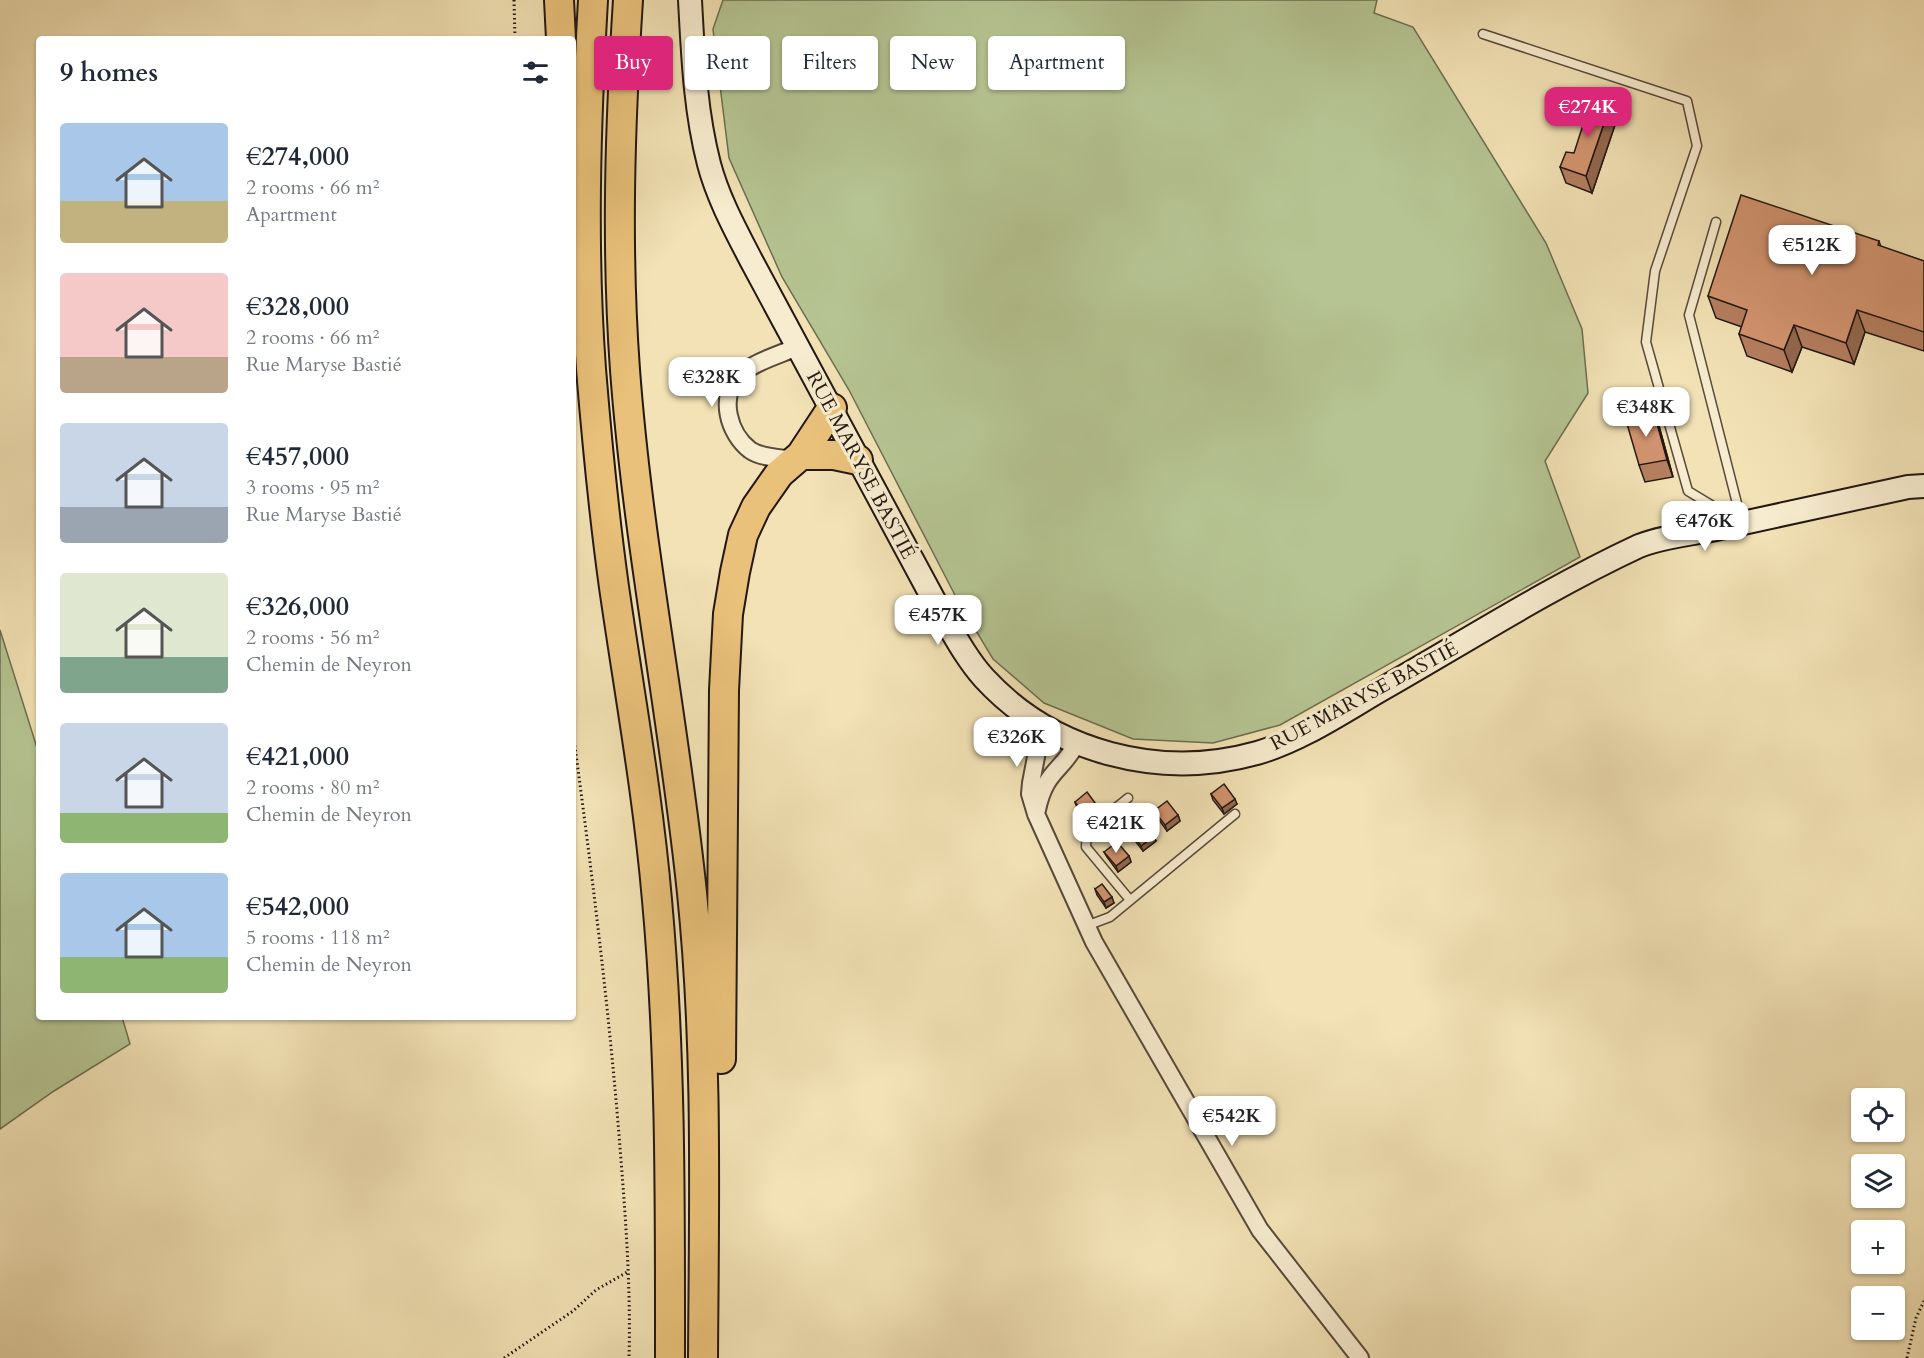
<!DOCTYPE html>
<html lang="en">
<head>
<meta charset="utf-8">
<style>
	body { margin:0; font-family:Cardo,serif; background:#f2f2f3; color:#1f2937; height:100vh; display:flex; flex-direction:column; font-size:22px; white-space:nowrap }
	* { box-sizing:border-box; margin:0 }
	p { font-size:20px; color:#747a83 }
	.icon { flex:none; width:33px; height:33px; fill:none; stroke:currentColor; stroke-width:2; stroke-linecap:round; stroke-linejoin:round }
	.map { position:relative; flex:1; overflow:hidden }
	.panel { position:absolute; left:36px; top:36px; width:540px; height:984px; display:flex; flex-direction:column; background:#fff; border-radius:6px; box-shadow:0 2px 4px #0004 }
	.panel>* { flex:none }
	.banner { position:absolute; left:594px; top:36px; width:570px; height:54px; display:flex; gap:12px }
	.buttons { position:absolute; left:1851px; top:1088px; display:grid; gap:12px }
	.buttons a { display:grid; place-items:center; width:54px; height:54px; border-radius:6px; background:#fff; box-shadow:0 2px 4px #0004; font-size:30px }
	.price { position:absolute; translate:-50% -51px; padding:0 14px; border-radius:12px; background:#fff; color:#222; font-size:20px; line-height:39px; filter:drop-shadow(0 2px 3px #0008) }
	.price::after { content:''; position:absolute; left:50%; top:36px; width:18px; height:14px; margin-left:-9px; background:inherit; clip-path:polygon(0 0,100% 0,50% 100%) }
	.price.current { background:#db2777; color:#fff }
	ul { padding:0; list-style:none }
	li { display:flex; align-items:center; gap:18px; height:150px; padding:0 24px }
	li span { display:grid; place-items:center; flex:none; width:168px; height:120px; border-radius:6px; color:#555 }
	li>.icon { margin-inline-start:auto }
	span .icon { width:72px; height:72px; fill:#fffc; stroke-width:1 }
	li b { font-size:26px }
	h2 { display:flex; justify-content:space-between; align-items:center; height:72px; padding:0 24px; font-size:26px }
	.pill { padding:0 21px; border-radius:6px; background:#fff; box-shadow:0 2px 4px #0004; font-size:21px; line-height:54px }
	.pill.current { background:#db2777; color:#fff }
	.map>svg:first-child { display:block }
	.green { fill:#b5c492; stroke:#6c6e52; stroke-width:1.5 }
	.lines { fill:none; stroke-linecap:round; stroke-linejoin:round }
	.lane-casing { stroke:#574a3a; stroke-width:11 }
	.street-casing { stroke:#574a3a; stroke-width:20 }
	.secondary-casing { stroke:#231711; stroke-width:26 }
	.highway-casing { stroke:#231711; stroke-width:32 }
	.path { stroke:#231711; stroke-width:3; stroke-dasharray:1.5 3; stroke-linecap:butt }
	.lane { stroke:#f7eccf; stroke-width:8 }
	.street { stroke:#f7eccf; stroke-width:16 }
	.secondary { stroke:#f7eccf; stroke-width:22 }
	.highway { stroke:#e9c17a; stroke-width:28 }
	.wall { fill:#b57f60; stroke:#231711; stroke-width:1.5 }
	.shaded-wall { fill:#93684e; stroke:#231711; stroke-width:1.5 }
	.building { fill:#d29470; stroke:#231711; stroke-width:1.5 }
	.labels { text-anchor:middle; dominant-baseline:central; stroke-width:6; stroke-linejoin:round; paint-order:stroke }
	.street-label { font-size:20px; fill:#231711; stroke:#f7eccf }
</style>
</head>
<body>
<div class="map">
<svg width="1924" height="1358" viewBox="0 0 1924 1358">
	<rect width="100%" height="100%" fill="#f2e2b5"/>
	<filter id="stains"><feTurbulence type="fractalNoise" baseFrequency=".00333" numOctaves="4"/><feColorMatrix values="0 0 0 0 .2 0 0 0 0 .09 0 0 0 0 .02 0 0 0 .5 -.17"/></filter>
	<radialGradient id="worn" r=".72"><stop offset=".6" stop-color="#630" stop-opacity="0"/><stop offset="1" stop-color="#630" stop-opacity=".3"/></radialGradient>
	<!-- green -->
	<path class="green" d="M 723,0 L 1377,0 L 1374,13 L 1413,27 L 1546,243 L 1582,329 L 1588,393 L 1545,461 L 1580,557 L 1280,725 L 1213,743 L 1133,739 L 1044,703 L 993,659 L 958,601 L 849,390 L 782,277 L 729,158 L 713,29 Z
		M 0,630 L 39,754 L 39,1017 L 122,1017 L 130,1044 L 54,1091 L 0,1129 Z"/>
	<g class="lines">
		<!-- lane casing -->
		<g class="lane-casing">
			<path id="lane" d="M 1483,34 L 1687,101 L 1697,146 L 1655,271 L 1646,342 L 1688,491 L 1736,520
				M 1716,222 L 1689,315 L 1742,523
				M 1128,798 L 1087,831 L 1086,847 L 1130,900
				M 1086,926 L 1110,917 L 1235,814"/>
		</g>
		<!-- street casing -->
		<g class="street-casing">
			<path id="street" d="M 795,460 C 781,458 761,458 750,450 C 729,434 718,397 739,376 C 753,362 779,355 797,347
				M 1045,727 L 1040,736 L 1031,783 L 1030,794 L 1036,814 L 1094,942 L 1260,1230 L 1360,1358
				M 1037,810 C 1045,771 1061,772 1077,743"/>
		</g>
		<!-- secondary casing -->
		<g class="secondary-casing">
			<path id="secondary" d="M 690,0 C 693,55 695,110 709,164 C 718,198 735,229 751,260 L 936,604 C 951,629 965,657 984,678 C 1053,753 1160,780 1257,753 C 1302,740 1344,711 1384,688 C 1468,640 1551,587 1639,546 C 1663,536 1694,534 1720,528 C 1783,514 1845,501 1908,487 L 1924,486"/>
		</g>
		<!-- highway casing -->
		<g class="highway-casing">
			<path id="highway" d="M 559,0 L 561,39
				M 593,0 C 586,123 582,246 591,369 C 597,442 604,515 614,587 C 629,691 648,795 657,900 C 671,1053 670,1205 670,1358
				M 628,0 C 620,124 616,246 625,370 C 638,545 674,718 692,893 C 708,1048 704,1202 703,1358
				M 801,455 L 834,455 L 858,460
				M 721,1059 L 724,690 L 728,614 L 735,572 L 743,535 L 756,507 L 779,474 L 801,455 L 832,408"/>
		</g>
		<!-- path -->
		<path class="path" d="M 514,0 L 515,39
			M 573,732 C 591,866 608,1000 619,1135 C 625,1210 631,1283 629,1358
			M 504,1358 L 573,1311 L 596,1290 L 629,1271
			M 1907,1358 L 1916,1318 L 1924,1301"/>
		<!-- lane -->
		<use href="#lane" class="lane"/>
		<!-- street -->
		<use href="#street" class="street"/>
		<!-- secondary -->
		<use href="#secondary" class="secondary"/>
		<!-- highway -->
		<use href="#highway" class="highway"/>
	</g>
	<!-- wall -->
	<path class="wall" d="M 1617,119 L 1592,193 L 1566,183 L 1560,167 L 1574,153 Z
		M 1879,241 L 1881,247 L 1924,261 L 1924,351 L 1865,332 L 1854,364 L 1802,347 L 1792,372 L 1747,356 L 1739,334 L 1742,327 L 1716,318 L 1708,296 Z
		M 1659,426 L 1673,477 L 1645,482 L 1639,465 Z
		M 1211,794 L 1237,804 L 1224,814 L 1213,800 Z
		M 1075,802 L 1098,807 L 1100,812 L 1088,822 L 1077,808 Z
		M 1154,811 L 1178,815 L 1180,821 L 1167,831 L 1156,816 Z
		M 1130,831 L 1156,841 L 1143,851 L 1132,837 Z
		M 1104,852 L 1129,856 L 1131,862 L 1118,872 L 1107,857 Z
		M 1095,889 L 1114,903 L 1106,908 L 1097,895 Z"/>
	<!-- shaded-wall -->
	<path class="shaded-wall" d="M 1611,103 L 1617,119 L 1592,193 L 1586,176 Z
		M 1857,310 L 1865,332 L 1854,364 L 1846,343 Z
		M 1794,325 L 1802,347 L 1792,372 L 1784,350 Z
		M 1653,409 L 1659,426 L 1673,477 L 1667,460 Z
		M 1235,799 L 1237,804 L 1224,814 L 1222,808 Z
		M 1098,807 L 1100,812 L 1088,822 L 1086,817 Z
		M 1178,815 L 1180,821 L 1167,831 L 1165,825 Z
		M 1154,836 L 1156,841 L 1143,851 L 1141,846 Z
		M 1129,856 L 1131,862 L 1118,872 L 1116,866 Z
		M 1112,897 L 1114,903 L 1106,908 L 1104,902 Z"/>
	<!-- building -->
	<path class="building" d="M 1592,97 L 1611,103 L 1586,176 L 1560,167 L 1566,152 L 1574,153 Z
		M 1741,195 L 1879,241 L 1878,245 L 1924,261 L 1924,332 L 1857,310 L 1846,343 L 1794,325 L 1784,350 L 1739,334 L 1747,310 L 1708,296 Z
		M 1653,409 L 1667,460 L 1639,465 L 1625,417 Z
		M 1224,784 L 1235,799 L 1222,808 L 1211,794 Z
		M 1087,792 L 1098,807 L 1086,817 L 1075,802 Z
		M 1167,801 L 1178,815 L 1165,825 L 1154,811 Z
		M 1142,821 L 1154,836 L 1141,846 L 1130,831 Z
		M 1117,842 L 1129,856 L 1116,866 L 1104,852 Z
		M 1102,884 L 1112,897 L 1104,902 L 1095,889 Z"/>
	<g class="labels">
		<!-- street labels -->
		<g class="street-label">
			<text transform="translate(861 465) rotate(62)">RUE MARYSE BASTIÉ</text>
			<text transform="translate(1364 696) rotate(-28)">RUE MARYSE BASTIÉ</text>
		</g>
	</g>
	<rect width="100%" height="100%" filter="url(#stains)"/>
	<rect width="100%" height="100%" fill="url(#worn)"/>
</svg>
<div class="buttons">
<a><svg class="icon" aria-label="locate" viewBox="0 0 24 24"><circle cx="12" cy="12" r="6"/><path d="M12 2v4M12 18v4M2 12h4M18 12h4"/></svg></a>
<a><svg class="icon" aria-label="layers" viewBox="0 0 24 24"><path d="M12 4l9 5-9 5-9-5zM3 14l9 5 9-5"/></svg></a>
<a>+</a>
<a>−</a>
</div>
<b class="price current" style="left:1588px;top:138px">€274K</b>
<b class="price" style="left:1812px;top:276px">€512K</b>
<b class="price" style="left:712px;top:408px">€328K</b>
<b class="price" style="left:1646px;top:438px">€348K</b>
<b class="price" style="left:1705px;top:552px">€476K</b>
<b class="price" style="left:938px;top:646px">€457K</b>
<b class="price" style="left:1017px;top:768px">€326K</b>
<b class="price" style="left:1116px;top:854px">€421K</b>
<b class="price" style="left:1232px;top:1147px">€542K</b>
<div class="banner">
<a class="pill current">Buy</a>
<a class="pill">Rent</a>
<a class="pill">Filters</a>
<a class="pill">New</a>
<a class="pill">Apartment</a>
</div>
<section class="panel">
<h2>9 homes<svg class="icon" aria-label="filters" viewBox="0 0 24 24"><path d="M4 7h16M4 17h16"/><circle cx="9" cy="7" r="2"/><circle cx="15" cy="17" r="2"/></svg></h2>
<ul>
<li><span style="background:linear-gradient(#a9c7e8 65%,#c2b280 0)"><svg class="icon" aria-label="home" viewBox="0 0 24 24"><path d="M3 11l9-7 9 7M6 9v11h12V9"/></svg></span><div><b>€274,000</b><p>2 rooms · 66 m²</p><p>Apartment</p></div></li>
<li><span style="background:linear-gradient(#f6c9c9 70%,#b9a48a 0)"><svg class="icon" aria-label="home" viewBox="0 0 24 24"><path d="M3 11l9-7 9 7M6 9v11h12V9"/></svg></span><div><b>€328,000</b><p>2 rooms · 66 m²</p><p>Rue Maryse Bastié</p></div></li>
<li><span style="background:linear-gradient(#c9d6e8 70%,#9aa5b1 0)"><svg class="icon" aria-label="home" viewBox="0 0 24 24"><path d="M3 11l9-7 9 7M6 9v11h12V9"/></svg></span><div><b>€457,000</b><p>3 rooms · 95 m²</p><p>Rue Maryse Bastié</p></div></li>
<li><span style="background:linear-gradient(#dfe7d0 70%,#7fa58c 0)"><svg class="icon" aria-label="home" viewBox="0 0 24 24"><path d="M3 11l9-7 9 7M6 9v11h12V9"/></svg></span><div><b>€326,000</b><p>2 rooms · 56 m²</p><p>Chemin de Neyron</p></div></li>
<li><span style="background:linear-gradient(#c9d6e8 75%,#8fb573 0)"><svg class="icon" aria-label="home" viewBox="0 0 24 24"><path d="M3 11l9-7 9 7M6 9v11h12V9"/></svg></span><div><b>€421,000</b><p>2 rooms · 80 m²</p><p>Chemin de Neyron</p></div></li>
<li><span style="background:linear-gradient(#a9c7e8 70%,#8fb573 0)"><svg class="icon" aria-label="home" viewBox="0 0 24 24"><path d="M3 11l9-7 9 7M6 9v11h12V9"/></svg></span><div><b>€542,000</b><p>5 rooms · 118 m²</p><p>Chemin de Neyron</p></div></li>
</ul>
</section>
</div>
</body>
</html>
